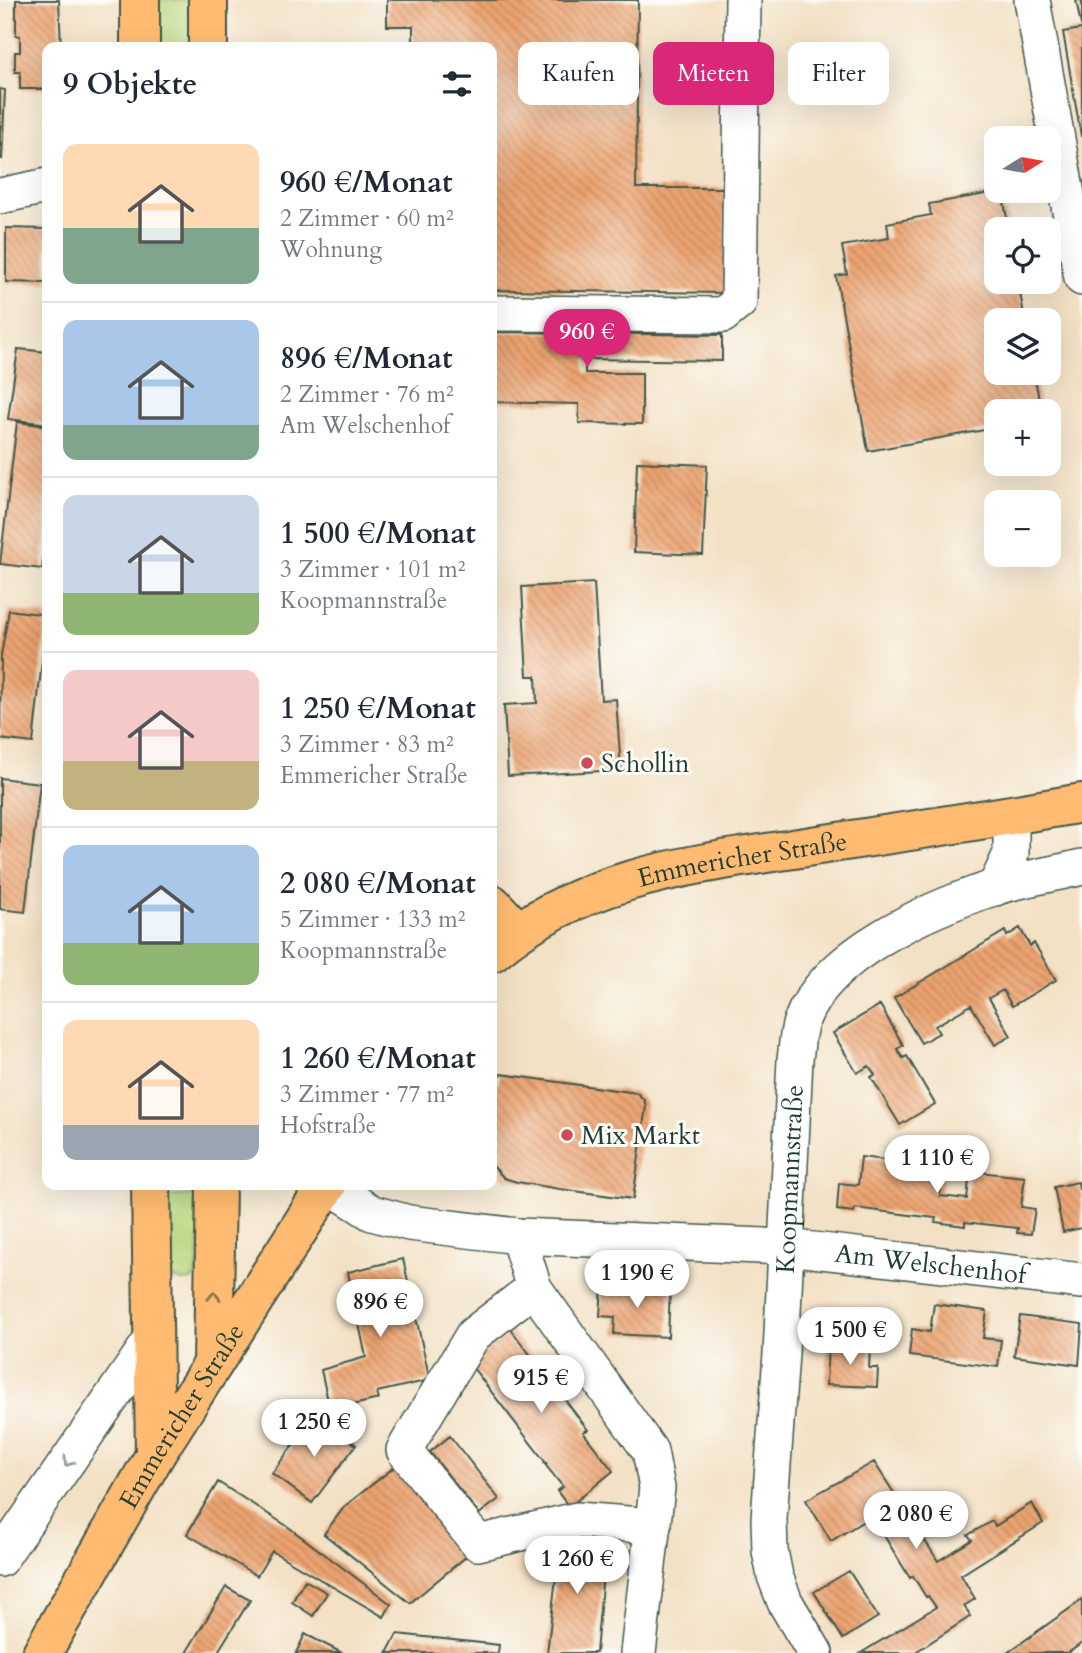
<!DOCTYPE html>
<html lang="de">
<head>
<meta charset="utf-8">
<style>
	body { margin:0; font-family:Cardo,serif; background:#f2f2f3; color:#1f2937; height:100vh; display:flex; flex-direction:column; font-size:26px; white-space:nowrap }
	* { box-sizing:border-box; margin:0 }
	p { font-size:23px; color:#747a83 }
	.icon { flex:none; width:38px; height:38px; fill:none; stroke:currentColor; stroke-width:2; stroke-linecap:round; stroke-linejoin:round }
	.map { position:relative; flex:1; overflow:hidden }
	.sheet { position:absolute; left:42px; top:42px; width:455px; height:1148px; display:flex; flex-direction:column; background:#fff; border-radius:14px; box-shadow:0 7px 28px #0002 }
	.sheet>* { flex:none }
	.top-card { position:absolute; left:518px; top:42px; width:458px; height:63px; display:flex; gap:14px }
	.needle { width:46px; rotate:79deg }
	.buttons { position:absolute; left:984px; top:126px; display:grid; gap:14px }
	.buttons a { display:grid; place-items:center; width:77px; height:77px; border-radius:14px; background:#fff; box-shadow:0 7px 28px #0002; font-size:35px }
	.price { position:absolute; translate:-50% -60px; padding:0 16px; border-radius:24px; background:#fff; color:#222; font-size:23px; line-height:46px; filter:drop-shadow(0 2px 4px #0008) }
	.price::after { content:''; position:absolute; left:50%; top:42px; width:21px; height:16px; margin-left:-10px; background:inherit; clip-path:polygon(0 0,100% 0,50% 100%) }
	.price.selected { background:#db2777; color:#fff }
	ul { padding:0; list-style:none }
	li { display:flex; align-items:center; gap:21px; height:175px; padding:0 21px }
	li+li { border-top:2px solid #e0e1e3 }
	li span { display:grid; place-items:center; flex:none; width:196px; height:140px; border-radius:14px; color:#555 }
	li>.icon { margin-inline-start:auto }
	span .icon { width:84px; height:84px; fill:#fffc; stroke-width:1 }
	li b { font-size:30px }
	h2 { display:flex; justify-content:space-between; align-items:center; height:84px; padding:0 21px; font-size:30px }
	.pill { padding:0 24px; border-radius:14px; background:#fff; box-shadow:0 7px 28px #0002; font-size:24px; line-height:63px }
	.pill.selected { background:#db2777; color:#fff }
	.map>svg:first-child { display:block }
	.green { fill:#b6d57b; stroke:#6a8958; stroke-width:2 }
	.building { fill:url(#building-back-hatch) }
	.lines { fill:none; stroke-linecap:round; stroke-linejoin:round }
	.minor-casing { stroke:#3f564a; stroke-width:38 }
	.major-casing { stroke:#3f564a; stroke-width:42 }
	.minor { stroke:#fff; stroke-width:35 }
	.major { stroke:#ffbb71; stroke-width:38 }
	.oneway { stroke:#84764f }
	.oneway2 { stroke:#8f9e9a }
	.poi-dot { fill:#d1495b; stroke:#fdfcf7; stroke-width:2.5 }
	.labels { text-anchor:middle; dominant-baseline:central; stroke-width:6; stroke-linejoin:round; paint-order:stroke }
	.poi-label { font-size:26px; fill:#1f3d34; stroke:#fdfcf7; text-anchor:start }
	.street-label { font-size:26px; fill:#1f3d34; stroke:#fdfcf7 }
</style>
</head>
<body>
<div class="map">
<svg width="1082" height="1653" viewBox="0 0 1082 1653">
	<defs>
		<pattern id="building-back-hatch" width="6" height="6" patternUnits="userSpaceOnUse" patternTransform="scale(1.75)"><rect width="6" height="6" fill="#eca370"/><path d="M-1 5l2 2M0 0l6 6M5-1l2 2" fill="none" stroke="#bf865d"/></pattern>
	</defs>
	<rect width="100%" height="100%" fill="#fdfcf7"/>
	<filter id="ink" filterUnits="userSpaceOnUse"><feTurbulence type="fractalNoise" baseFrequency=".0143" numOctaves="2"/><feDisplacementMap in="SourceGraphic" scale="14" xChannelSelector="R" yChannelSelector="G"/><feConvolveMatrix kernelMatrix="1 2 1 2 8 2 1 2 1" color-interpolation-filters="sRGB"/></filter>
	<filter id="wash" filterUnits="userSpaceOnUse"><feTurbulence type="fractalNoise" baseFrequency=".00686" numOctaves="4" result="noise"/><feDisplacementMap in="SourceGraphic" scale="28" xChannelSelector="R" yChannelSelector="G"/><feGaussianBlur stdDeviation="1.57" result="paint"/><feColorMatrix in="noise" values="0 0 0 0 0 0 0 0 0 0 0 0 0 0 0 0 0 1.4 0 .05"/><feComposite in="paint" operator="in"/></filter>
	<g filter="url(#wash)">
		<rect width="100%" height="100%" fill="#f3e1c5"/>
		<!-- green -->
		<path class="green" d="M 155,0 L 193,0 L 193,47 L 155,47 Z
			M 203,1195 L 197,1273 L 191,1280 L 182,1281 L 172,1278 L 167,1269 L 166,1196 Z"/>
		<g id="blocks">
			<!-- building -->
			<path class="building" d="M 16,0 L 59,0 L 61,47 L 47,47 L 47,89 L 20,89 L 20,72 L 15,72 L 15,52 L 20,52 L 20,36 L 16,35 Z
				M 387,0 L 638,0 L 636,188 L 725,188 L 726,293 L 492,290 L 492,47 L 413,47 L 413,26 L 387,26 Z
				M 1076,0 L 1082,0 L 1082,25 L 1081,25 Z
				M 1082,29 L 1082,136 L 1081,136 L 1063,32 Z
				M 0,89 L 5,90 L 2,159 L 0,159 Z
				M 1002,191 L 1009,229 L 996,229 L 996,282 L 1018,282 L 1025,320 L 996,320 L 996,373 L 1034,373 L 1041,411 L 996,411 L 996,428 L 868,451 L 836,276 L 847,274 L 842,246 L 889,238 L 887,223 L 931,215 L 929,204 Z
				M 6,228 L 47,229 L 47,283 L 6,282 Z
				M 492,332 L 722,335 L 722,361 L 585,359 L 585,373 L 642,373 L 642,424 L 579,423 L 579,404 L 492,402 Z
				M 18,349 L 47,352 L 47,424 L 8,419 Z
				M 17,422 L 47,426 L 47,529 L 42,569 L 0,564 Z
				M 637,462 L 707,465 L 703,555 L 634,552 Z
				M 594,583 L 601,700 L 616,699 L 621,770 L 508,776 L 504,705 L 537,703 L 536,676 L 527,676 L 522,587 Z
				M 9,610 L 47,615 L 33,743 L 0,739 L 1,655 Z
				M 0,778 L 40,783 L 25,912 L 0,909 Z
				M 1020,928 L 1030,946 L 1034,943 L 1056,980 L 1012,1006 L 1003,990 L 989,998 L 1011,1036 L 995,1045 L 971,1005 L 935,1026 L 939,1033 L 921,1043 L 894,998 L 1005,931 L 1007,936 Z
				M 880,1005 L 903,1045 L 897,1049 L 903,1058 L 907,1056 L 935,1104 L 900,1125 L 871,1077 L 875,1075 L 869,1066 L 857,1073 L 833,1033 Z
				M 501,1074 L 637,1093 L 644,1100 L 646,1106 L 633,1199 L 560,1189 L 517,1182 L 504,1178 L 492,1165 L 492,1097 Z
				M 861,1157 L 943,1167 L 940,1196 L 967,1199 L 970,1171 L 1025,1177 L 1021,1207 L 1035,1209 L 1031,1234 L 1017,1233 L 1018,1228 L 965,1222 L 965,1226 L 935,1222 L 936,1218 L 910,1215 L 855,1208 L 854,1212 L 837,1210 L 839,1183 L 858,1185 Z
				M 1078,1182 L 1079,1189 L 1082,1188 L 1082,1228 L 1063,1232 L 1054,1187 Z
				M 403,1259 L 430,1380 L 377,1392 L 379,1399 L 330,1410 L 321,1370 L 366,1357 L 348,1272 Z
				M 617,1284 L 670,1288 L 668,1337 L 614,1334 L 615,1317 L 600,1316 L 602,1287 L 617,1289 Z
				M 934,1304 L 987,1311 L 983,1338 L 1001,1340 L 998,1367 L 909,1356 L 912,1329 L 930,1332 Z
				M 1020,1316 L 1082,1324 L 1079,1365 L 1014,1356 Z
				M 509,1327 L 588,1430 L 583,1432 L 613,1471 L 569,1507 L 557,1491 L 563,1487 L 544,1463 L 546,1463 L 467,1360 Z
				M 828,1345 L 870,1347 L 869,1368 L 878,1368 L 877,1387 L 826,1385 Z
				M 316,1415 L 356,1445 L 312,1503 L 272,1473 Z
				M 450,1436 L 499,1499 L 479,1514 L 430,1452 Z
				M 874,1462 L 938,1561 L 972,1540 L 968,1535 L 992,1521 L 995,1526 L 1032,1503 L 1043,1523 L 961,1575 L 975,1599 L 964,1606 L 971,1616 L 914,1653 L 861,1653 L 936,1607 L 928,1596 L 926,1597 L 913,1576 L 910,1578 L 872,1516 L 831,1541 L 806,1500 Z
				M 397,1465 L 468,1555 L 410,1603 L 324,1534 L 345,1506 Z
				M 218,1482 L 287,1526 L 391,1604 L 384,1617 L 272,1551 L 257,1576 L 187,1534 Z
				M 561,1536 L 606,1539 L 596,1653 L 547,1653 Z
				M 849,1571 L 878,1617 L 843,1639 L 814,1592 Z
				M 305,1580 L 327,1593 L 313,1616 L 292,1602 Z
				M 226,1587 L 250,1600 L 217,1653 L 186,1653 Z
				M 1082,1600 L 1082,1643 L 1068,1653 L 1007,1653 Z
				M 305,1634 L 342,1653 L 296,1653 Z
				M 397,1634 L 499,1645 L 498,1653 L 387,1653 Z"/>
		</g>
	</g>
	<g filter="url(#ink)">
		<use href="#blocks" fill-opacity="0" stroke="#3f564a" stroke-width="2"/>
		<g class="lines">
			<!-- minor casing -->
			<g class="minor-casing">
				<g id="minor">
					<path d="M 1032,0 L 1082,278"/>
					<path d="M 0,196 L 47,186"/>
					<path d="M 492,313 L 723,315 L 739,302 L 743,0"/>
					<path d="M 995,888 L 1011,854 L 1011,815"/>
					<path id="s1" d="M 328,1185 L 372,1213 L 409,1223 L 518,1236 L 787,1247 L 1082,1281"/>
					<path d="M 518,1236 L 534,1288 L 650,1451 L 657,1488 L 638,1653"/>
					<path d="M 534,1288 L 473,1335 L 404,1450 L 478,1543 L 577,1520 L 653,1526"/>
					<path d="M 0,1559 L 148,1345 L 154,1332"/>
					<path id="s2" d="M 815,1653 L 785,1602 L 775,1576 L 770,1551 L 769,1519 L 781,1354 L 795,1059 C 797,1047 797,1033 801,1022 C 826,953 929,909 993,888 C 1022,879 1053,874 1082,867"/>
				</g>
			</g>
			<!-- major casing -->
			<g class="major-casing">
				<g id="major">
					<path d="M 140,47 L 140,0"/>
					<path d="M 208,47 L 208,0"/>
					<path d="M 492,904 L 517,931"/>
					<path id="s3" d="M 492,952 C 585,872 709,863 825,844 C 911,831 996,818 1082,803"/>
					<path d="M 151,1185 L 155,1455"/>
					<path d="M 213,1364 L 216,1185"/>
					<path id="s4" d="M 42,1653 L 155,1455 L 327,1185"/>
				</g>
			</g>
			<!-- minor -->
			<use href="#minor" class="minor"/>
			<!-- major -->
			<use href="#major" class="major"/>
		</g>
		<!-- one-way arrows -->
		<defs><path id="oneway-chevron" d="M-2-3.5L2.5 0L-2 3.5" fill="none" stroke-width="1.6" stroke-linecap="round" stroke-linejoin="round" transform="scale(1.75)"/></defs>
		<use class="oneway" href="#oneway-chevron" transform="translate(214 1296) rotate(-89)"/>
		<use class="oneway2" href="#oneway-chevron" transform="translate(68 1462) rotate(125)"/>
	</g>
	<!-- markers -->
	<g class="poi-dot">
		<circle cx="587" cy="763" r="7"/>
		<circle cx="567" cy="1135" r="7"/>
	</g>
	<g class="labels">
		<!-- poi labels -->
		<g class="poi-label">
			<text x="601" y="763">Schollin</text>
			<text x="581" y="1135">Mix Markt</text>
		</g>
		<!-- street labels -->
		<g class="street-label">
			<text stroke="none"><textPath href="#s3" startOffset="271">Emmericher Straße</textPath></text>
			<text stroke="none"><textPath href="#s2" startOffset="485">Koopmannstraße</textPath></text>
			<text stroke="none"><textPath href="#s1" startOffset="614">Am Welschenhof</textPath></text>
			<text stroke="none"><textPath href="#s4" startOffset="275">Emmericher Straße</textPath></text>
		</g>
	</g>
</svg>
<div class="buttons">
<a><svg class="needle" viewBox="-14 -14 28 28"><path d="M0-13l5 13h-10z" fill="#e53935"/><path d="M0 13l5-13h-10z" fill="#747a83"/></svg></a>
<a><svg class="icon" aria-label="locate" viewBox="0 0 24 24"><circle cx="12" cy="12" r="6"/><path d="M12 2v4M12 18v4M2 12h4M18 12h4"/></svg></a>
<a><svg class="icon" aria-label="layers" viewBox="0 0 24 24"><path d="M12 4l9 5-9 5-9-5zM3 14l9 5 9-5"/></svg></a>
<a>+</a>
<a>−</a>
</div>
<b class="price selected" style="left:587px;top:369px">960 €</b>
<b class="price" style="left:937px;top:1195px">1 110 €</b>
<b class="price" style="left:637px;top:1310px">1 190 €</b>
<b class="price" style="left:380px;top:1339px">896 €</b>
<b class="price" style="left:850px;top:1367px">1 500 €</b>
<b class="price" style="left:541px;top:1415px">915 €</b>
<b class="price" style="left:314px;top:1459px">1 250 €</b>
<b class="price" style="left:916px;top:1551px">2 080 €</b>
<b class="price" style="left:577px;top:1596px">1 260 €</b>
<div class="top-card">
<a class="pill">Kaufen</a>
<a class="pill selected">Mieten</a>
<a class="pill">Filter</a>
</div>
<section class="sheet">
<h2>9 Objekte<svg class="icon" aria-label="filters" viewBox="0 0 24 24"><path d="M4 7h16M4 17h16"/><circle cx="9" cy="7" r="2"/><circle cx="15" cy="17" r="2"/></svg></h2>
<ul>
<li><span style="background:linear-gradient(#ffd9b3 60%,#7fa58c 0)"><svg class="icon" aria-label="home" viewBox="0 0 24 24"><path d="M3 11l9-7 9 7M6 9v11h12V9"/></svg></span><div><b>960 €/Monat</b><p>2 Zimmer · 60 m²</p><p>Wohnung</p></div></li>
<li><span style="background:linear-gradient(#a9c7e8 75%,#7fa58c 0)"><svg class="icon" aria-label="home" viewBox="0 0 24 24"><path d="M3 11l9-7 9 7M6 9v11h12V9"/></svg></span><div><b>896 €/Monat</b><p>2 Zimmer · 76 m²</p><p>Am Welschenhof</p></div></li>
<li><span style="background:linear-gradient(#c9d6e8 70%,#8fb573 0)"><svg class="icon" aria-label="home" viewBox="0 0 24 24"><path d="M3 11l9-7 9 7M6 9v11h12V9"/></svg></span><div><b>1 500 €/Monat</b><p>3 Zimmer · 101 m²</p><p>Koopmannstraße</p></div></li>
<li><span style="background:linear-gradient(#f6c9c9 65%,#c2b280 0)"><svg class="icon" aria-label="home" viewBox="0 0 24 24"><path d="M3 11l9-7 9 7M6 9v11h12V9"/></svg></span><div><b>1 250 €/Monat</b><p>3 Zimmer · 83 m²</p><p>Emmericher Straße</p></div></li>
<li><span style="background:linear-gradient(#a9c7e8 70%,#8fb573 0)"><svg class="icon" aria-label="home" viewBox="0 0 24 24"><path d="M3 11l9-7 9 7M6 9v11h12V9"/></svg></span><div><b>2 080 €/Monat</b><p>5 Zimmer · 133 m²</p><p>Koopmannstraße</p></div></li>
<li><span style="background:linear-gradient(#ffd9b3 75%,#9aa5b1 0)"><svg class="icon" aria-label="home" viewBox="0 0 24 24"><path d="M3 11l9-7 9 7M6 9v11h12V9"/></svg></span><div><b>1 260 €/Monat</b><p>3 Zimmer · 77 m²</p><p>Hofstraße</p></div></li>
</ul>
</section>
</div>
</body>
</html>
